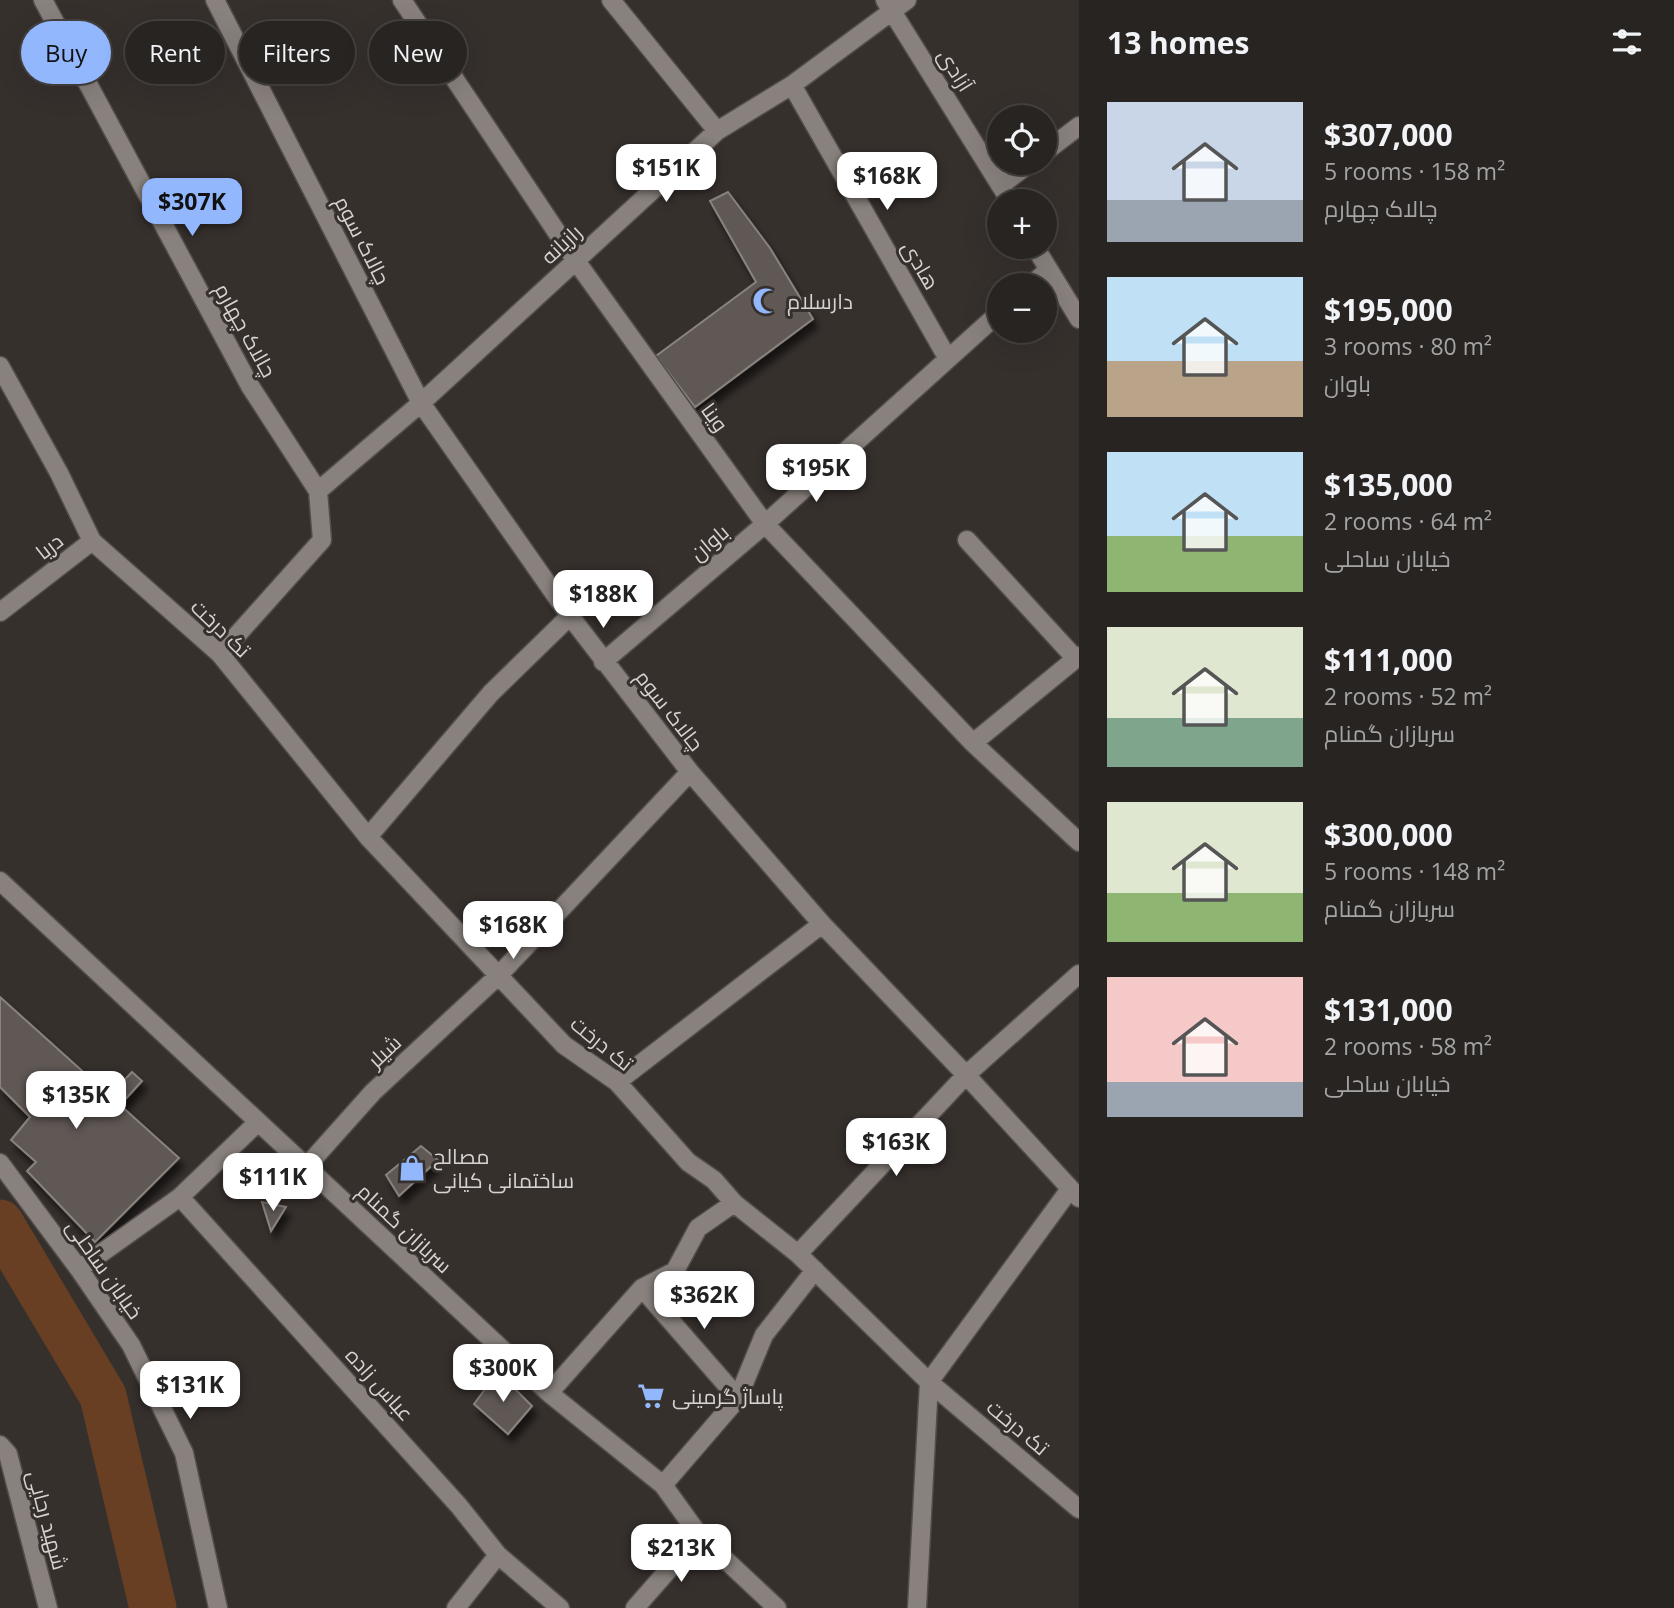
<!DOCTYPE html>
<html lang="en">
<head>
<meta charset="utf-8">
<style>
	body { margin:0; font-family:"Open Sans",Cairo,sans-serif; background:#302c2a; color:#f1f3f6; height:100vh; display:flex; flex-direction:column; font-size:26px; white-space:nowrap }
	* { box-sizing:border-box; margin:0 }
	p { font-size:23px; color:#a5a4a5 }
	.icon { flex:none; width:38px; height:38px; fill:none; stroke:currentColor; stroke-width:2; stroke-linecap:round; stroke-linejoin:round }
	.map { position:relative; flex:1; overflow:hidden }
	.drawer { display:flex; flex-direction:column; background:#282422; width:595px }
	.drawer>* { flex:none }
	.guide { position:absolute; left:21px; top:21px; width:665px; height:63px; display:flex; gap:14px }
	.buttons { position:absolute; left:987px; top:105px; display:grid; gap:14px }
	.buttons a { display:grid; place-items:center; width:70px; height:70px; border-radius:50%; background:#282422; box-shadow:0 7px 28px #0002,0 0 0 2px #444140; font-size:35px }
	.price { position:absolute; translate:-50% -60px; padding:0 16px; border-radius:14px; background:#fff; color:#222; font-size:23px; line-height:46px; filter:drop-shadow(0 2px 4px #0008) }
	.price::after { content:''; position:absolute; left:50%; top:42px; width:21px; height:16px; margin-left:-10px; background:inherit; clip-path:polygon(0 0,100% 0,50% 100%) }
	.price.on { background:#92b7fd; color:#111 }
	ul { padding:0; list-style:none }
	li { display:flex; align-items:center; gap:21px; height:175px; padding:0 28px }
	li span { display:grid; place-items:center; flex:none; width:196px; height:140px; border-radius:0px; color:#555 }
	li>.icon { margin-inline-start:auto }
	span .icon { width:84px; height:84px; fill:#fffc; stroke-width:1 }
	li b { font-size:30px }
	h2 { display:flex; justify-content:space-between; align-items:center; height:84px; padding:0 28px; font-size:30px }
	.pill { padding:0 24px; border-radius:32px; background:#282422; box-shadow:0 7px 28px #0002,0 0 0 2px #444140; font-size:24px; line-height:63px }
	.pill.on { background:#92b7fd; color:#111 }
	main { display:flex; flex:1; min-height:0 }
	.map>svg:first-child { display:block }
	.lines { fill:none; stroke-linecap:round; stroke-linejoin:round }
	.river { stroke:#693f24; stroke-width:47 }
	.building { fill:#605955; stroke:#89827e; stroke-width:2; filter:url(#shadow) }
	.minor-casing { stroke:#524c4a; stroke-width:21 }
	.minor { stroke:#88817d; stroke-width:18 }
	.labels { text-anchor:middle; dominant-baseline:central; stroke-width:6; stroke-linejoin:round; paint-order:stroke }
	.street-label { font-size:21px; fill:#d7d3d1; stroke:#36302d }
	.poi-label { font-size:21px; fill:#d7d3d1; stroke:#36302d; text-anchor:start }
</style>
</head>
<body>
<main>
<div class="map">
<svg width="1079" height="1608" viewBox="0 0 1079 1608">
	<defs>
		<filter id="shadow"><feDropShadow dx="4.5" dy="8" stdDeviation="3.5" flood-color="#0009"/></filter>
	</defs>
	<rect width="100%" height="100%" fill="#36302d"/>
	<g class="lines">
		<!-- river -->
		<path class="river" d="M 0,1223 L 103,1396 L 153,1608"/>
	</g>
	<!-- building -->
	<path class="building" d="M 728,192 L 770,248 L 813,319 L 695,407 L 656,356 L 756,282 L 710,201 Z
		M 0,997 L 179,1158 L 95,1242 L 27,1171 L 36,1162 L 11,1140 L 30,1117 L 0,1087 Z
		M 132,1072 L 142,1081 L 122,1103 L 113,1092 Z
		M 421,1146 L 438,1160 L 399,1196 L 386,1175 Z
		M 262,1202 L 286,1207 L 271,1231 Z
		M 498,1372 L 532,1406 L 508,1434 L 474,1404 Z"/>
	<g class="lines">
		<!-- minor casing -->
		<g class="minor-casing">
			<path id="minor" d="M 43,0 L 250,386 L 318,491
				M 215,0 L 421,403 L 570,616 L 690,772 L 822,924 L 966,1075 L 1079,1198
				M 402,0 L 576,261 L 765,524 L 973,743 L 1079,842
				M 611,0 L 717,131
				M 885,0 L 1010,201
				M 792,85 L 948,359
				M 1045,152 L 1079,126
				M 1001,185 L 1030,163
				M 1035,247 L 1079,319
				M 1031,285 L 1048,270
				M 0,366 L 59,473 L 92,541 L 220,654 L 368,837 L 564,1045 L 617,1082 L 688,1162 L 714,1180 L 734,1203 L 798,1254 L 929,1382 L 1079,1509
				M 967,540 L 1076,659
				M 0,612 L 92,541
				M 220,654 L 322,540 L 318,491 L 421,403 L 717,131 L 792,85 L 907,0
				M 603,662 L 765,524 L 999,313
				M 973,743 L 1079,656
				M 368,837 L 491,693 L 570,616
				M 0,881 L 549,1393 L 663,1485 L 699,1535 L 777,1608
				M 617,1082 L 822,924
				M 0,1163 L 79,1269 L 131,1345 L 184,1453 L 218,1608
				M 306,1167 L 373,1092 L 499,975 L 690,772
				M 180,1197 L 459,1506 L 498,1555 L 456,1608
				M 798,1254 L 966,1075 L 1079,974
				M 79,1269 L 180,1197 L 258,1122
				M 642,1288 L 738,1398
				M 549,1393 L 642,1288 L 675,1271 L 698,1228 L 734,1203
				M 0,1445 L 8,1454 L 48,1608
				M 663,1485 L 738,1398 L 764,1335 L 815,1270
				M 498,1555 L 560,1608
				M 635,1608 L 699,1535
				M 917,1608 L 929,1382 L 1070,1189"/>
		</g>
		<!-- minor -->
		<use href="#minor" class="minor"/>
	</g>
	<!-- icons -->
	<defs>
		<g id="mosque-bare" transform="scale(2.1)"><path d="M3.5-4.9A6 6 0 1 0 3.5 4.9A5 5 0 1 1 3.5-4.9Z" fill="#92b7fd" stroke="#36302d" stroke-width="2.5" paint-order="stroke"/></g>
		<g id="shop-bare" transform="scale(2.1)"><path d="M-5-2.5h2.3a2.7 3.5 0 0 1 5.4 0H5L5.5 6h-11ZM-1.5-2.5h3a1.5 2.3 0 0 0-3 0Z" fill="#92b7fd" stroke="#36302d" stroke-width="2.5" paint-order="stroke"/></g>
		<g id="supermarket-bare" transform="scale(2.1)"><path d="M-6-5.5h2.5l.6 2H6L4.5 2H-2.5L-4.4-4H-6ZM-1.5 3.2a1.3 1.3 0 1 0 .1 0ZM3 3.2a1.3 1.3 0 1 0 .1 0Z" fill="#92b7fd" stroke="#36302d" stroke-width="2.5" paint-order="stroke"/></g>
	</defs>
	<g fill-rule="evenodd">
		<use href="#mosque-bare" x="766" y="301"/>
		<use href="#shop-bare" x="412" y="1168"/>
		<use href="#supermarket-bare" x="651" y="1396"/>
	</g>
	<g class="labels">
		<!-- street labels -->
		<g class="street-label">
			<text transform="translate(956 70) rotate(58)">آزادی</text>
			<text transform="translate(363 240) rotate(63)">چالاک سوم</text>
			<text transform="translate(561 244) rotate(-43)">رازیانه</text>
			<text transform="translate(921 265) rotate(60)">هادی</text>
			<text transform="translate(246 330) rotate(61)">چالاک چهارم</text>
			<text transform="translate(715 417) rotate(54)">وینا</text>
			<text transform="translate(709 542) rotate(-40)">باوان</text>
			<text transform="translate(49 546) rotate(-38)">دریا</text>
			<text transform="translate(221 628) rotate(44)">تک درخت</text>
			<text transform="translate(670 710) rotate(52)">چالاک سوم</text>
			<text transform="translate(602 1043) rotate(39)">تک درخت</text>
			<text transform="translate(384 1051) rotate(-43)">شیلر</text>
			<text transform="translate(405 1228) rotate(43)">سربازان گمنام</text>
			<text transform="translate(105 1269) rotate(55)">خیابان ساحلی</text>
			<text transform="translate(380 1384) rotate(48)">عباس زاده</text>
			<text transform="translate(1018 1427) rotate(40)">تک درخت</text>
			<text transform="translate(48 1520) rotate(75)">شهید رجایی</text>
		</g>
		<!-- poi labels -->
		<g class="poi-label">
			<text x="787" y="301">دارسلام</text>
			<text x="433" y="1156">مصالح<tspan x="433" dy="24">ساختمانی کیانی</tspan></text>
			<text x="672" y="1396">پاساژ گرمینی</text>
		</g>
	</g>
</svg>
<div class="buttons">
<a><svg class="icon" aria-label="locate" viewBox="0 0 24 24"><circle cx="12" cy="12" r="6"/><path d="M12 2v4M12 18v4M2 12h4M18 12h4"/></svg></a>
<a>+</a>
<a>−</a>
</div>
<b class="price" style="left:666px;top:204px">$151K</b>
<b class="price" style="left:887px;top:212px">$168K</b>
<b class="price on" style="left:192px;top:238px">$307K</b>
<b class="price" style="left:816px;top:504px">$195K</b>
<b class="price" style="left:603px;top:630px">$188K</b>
<b class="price" style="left:513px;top:961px">$168K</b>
<b class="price" style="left:76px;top:1131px">$135K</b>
<b class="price" style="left:896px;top:1178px">$163K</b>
<b class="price" style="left:273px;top:1213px">$111K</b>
<b class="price" style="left:704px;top:1331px">$362K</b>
<b class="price" style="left:503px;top:1404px">$300K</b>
<b class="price" style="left:190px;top:1421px">$131K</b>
<b class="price" style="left:681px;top:1584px">$213K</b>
<div class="guide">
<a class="pill on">Buy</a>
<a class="pill">Rent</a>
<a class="pill">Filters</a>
<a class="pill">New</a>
</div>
</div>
<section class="drawer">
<h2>13 homes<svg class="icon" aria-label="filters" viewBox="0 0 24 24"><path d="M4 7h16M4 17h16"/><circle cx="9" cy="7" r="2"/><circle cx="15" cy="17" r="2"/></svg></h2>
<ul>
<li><span style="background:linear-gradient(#c9d6e8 70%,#9aa5b1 0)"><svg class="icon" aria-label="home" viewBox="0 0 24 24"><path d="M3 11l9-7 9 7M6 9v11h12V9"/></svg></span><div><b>$307,000</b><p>5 rooms · 158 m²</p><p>چالاک چهارم</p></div></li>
<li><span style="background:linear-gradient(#bfe0f5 60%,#b9a48a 0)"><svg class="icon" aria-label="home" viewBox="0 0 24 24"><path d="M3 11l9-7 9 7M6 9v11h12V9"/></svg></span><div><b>$195,000</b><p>3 rooms · 80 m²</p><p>باوان</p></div></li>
<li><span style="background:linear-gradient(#bfe0f5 60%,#8fb573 0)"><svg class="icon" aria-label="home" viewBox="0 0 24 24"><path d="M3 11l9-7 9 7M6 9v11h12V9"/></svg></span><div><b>$135,000</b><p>2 rooms · 64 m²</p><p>خیابان ساحلی</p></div></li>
<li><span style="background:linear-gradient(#dfe7d0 65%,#7fa58c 0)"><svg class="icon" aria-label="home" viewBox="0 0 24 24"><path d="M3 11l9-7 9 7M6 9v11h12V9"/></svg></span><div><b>$111,000</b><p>2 rooms · 52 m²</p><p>سربازان گمنام</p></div></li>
<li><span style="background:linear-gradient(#dfe7d0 65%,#8fb573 0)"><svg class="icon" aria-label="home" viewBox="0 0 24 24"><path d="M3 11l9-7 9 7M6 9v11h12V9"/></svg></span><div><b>$300,000</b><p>5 rooms · 148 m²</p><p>سربازان گمنام</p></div></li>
<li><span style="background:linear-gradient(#f6c9c9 75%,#9aa5b1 0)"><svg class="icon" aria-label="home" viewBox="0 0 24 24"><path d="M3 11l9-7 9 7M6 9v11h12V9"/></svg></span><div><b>$131,000</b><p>2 rooms · 58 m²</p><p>خیابان ساحلی</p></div></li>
</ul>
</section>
</main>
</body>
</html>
